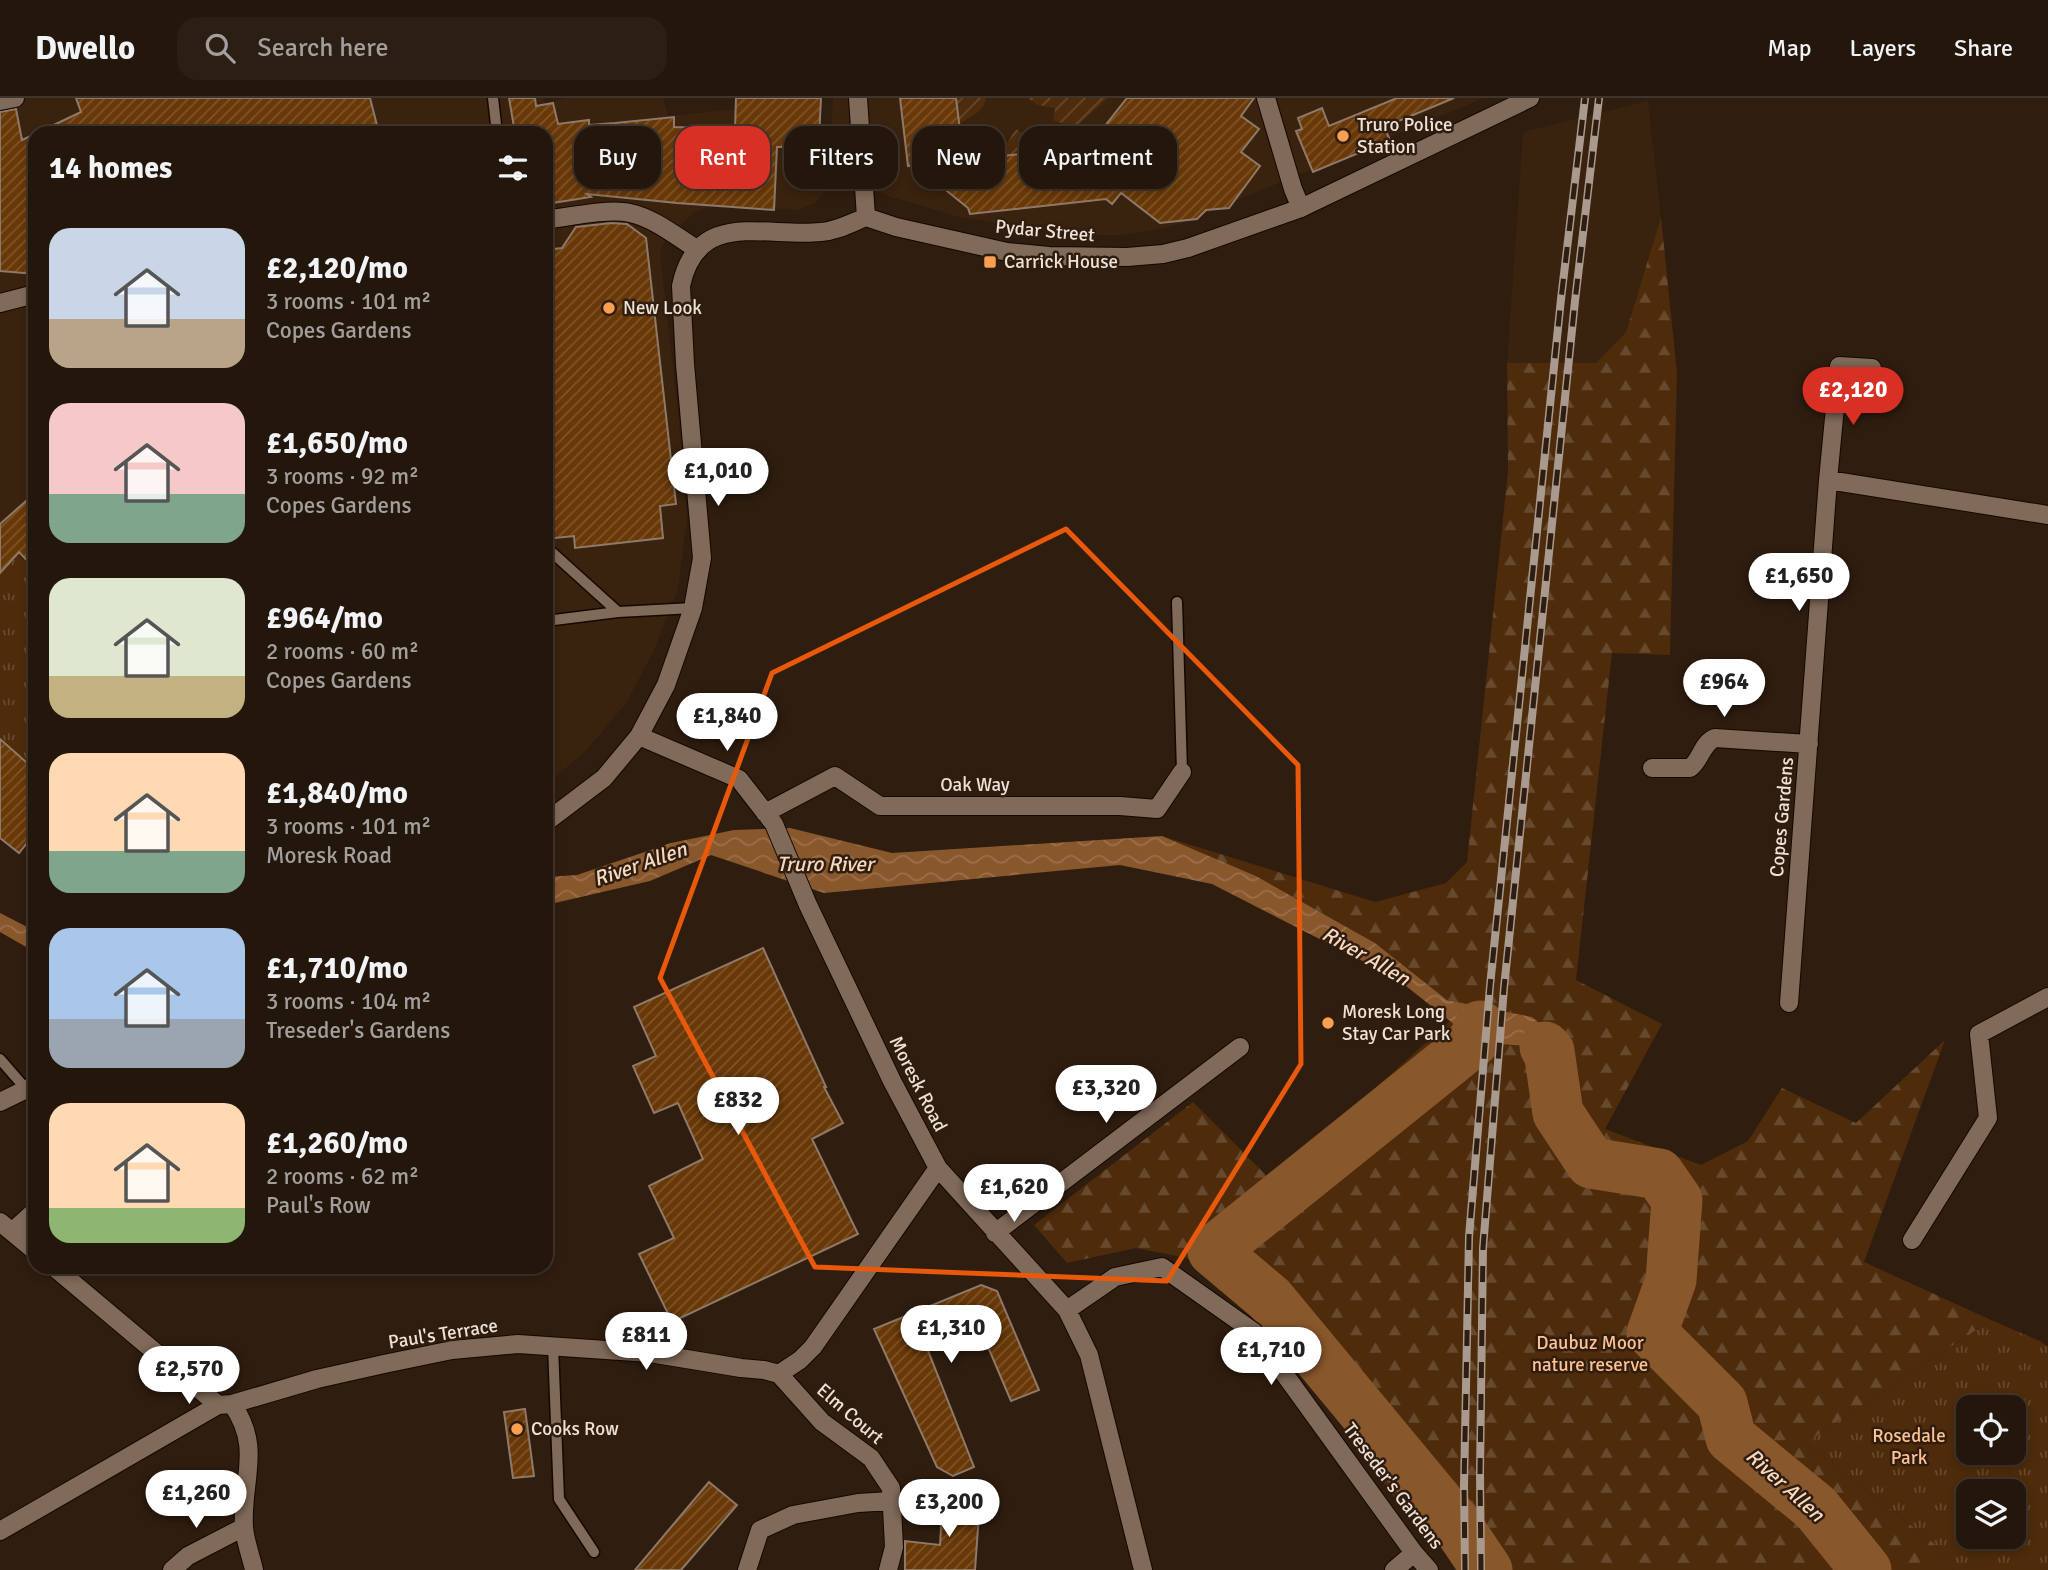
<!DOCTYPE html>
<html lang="en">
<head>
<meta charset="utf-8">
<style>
	body { margin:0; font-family:Signika,sans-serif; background:#2b1f14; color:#f1f3f6; height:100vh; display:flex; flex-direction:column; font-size:26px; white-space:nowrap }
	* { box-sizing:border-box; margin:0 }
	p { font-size:23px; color:#a39f9d }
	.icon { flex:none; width:38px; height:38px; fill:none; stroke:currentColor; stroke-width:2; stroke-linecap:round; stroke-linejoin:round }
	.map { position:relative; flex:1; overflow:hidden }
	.panel { position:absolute; left:28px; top:28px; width:525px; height:1148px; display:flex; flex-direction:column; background:#23160b; border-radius:21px; box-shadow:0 4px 10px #0003,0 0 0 2px #40352c }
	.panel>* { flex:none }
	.top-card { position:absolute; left:574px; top:28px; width:665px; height:63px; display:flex; gap:14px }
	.controls { position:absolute; left:1956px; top:1297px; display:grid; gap:14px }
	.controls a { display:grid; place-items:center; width:70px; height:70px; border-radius:14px; background:#23160b; box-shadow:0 4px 10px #0003,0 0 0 2px #40352c; font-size:35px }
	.price { position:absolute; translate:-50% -60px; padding:0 16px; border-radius:24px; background:#fff; color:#222; font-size:23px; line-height:46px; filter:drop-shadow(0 2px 4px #0008) }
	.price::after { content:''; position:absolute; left:50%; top:42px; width:21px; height:16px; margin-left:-10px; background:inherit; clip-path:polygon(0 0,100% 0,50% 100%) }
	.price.selected { background:#d93025; color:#fff }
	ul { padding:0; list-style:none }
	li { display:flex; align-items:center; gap:21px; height:175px; padding:0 21px }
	li span { display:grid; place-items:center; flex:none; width:196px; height:140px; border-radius:21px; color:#555 }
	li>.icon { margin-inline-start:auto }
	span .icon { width:84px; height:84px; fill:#fffc; stroke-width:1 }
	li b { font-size:30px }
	h2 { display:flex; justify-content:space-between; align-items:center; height:84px; padding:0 21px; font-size:30px }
	.pill { padding:0 24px; border-radius:21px; background:#23160b; box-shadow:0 4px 10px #0003,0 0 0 2px #40352c; font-size:24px; line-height:63px }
	.pill.selected { background:#d93025; color:#fff }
	header { display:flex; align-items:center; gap:42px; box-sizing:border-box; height:98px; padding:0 35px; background:#23160b; border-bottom:2px solid #40352c }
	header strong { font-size:33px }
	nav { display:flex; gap:38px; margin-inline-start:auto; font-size:24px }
	.search { width:490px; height:63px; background:#2b1f14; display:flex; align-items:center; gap:18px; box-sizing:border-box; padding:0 24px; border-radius:21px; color:#a39f9d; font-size:26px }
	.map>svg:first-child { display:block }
	.built { fill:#39220e }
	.grass { fill:url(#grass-tufts); fill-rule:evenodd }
	.forest { fill:url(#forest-firs) }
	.garden { fill:url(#garden-furrows) }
	.water { fill:url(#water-waves) }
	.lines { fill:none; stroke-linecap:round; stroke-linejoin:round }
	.river { stroke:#89572c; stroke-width:51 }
	.building { fill:url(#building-hatch); stroke:#8f7968; stroke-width:2 }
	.lane-casing { stroke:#160700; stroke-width:13 }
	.street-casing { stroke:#160700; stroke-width:20 }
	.secondary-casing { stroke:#160700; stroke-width:20 }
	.lane { stroke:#806a59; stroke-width:10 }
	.street { stroke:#806a59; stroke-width:18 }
	.secondary { stroke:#806a59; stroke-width:18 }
	.rail-casing { stroke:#a89a8e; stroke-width:8 }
	.rail { stroke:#2f1d0f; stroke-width:5; stroke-dasharray:16; stroke-linecap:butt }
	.marked { fill:none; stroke:#e8590c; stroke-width:5; stroke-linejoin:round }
	.poi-dot { fill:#fa9f4f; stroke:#2f1d0f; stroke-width:2.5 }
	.labels { text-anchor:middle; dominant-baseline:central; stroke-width:5; stroke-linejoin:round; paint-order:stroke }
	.poi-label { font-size:19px; fill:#eee2d8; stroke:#2f1d0f; text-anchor:start }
	.street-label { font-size:19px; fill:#eee2d8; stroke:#2f1d0f }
	.park-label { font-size:19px; fill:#ffc191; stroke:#2f1d0f }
	.water-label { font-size:21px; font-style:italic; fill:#f7d8c0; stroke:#2f1d0f }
</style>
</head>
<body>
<header>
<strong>Dwello</strong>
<div class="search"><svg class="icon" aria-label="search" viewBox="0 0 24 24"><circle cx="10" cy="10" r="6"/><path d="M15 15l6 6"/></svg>Search here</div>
<nav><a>Map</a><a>Layers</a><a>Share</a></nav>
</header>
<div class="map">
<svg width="2048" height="1472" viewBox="0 0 2048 1472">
	<defs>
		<pattern id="grass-tufts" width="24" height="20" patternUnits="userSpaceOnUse" patternTransform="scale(1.75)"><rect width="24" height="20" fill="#4d2b0b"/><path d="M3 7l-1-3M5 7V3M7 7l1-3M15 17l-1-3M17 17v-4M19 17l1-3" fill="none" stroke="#67492e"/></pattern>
		<pattern id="forest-firs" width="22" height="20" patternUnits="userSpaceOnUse" patternTransform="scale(1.75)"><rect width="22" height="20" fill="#4d2b0b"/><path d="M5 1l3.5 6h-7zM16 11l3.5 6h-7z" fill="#67492e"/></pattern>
		<pattern id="garden-furrows" width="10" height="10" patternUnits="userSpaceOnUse" patternTransform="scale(1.75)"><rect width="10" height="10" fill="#4d2b0b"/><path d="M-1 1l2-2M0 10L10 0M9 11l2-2" fill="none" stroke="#67492e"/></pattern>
		<pattern id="water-waves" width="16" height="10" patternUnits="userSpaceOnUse" patternTransform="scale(1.75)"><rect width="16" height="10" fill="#89572c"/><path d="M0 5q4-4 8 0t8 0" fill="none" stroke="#9a6f4a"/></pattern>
		<pattern id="building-hatch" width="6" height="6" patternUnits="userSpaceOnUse" patternTransform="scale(1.75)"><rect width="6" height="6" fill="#683807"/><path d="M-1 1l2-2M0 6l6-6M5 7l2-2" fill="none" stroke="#7e542a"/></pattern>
	</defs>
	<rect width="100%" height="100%" fill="#2f1d0f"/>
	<!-- built -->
	<path class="built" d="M 0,0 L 543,0 L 545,6 L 565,0 L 663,0 L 668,18 L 780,7 L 781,42 L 831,34 L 833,0 L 1484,0 L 1180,126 L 1150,133 L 1122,137 L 1085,137 L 1050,134 L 959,119 L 878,95 L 846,75 L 840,65 L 826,92 L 815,105 L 797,112 L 715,107 L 695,114 L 677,130 L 665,143 L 660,155 L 679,323 L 687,421 L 678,491 L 655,550 L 627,604 L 586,653 L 546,687 L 546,35 L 35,35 L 35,474 L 0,438 Z
		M 1648,3 L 1661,119 L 1626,234 L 1596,265 L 1507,265 L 1523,34 Z"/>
	<!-- grass -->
	<path class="grass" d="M 0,438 L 35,474 L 35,672 L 0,641 L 0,476 L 3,472 L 0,469 Z
		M 1991,1222 L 2040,1243 L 2048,1249 L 2048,1472 L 1953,1472 L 1936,1447 L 1806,1345 ZM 1969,1309 L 2014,1309 L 2014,1354 L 1969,1354 ZM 1969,1393 L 2014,1393 L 2014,1438 L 1969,1438 Z"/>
	<!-- forest -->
	<path class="forest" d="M 1661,119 L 1677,275 L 1670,557 L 1612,555 L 1576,882 L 1662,926 L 1605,1031 L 1701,1067 L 1748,1043 L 1782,990 L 1856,1025 L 1945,942 L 1864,1164 L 1991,1222 L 1806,1345 L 1936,1447 L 1953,1472 L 1487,1472 L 1454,1424 L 1429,1448 L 1274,1232 L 1187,1160 L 1136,1150 L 1067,1165 L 1034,1127 L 1193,1004 L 1272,1083 L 1450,923 L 1473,944 L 1527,948 L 1542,972 L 1542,1001 L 1558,1015 L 1532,919 L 1447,902 L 1375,845 L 1256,778 L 1162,738 L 1375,804 L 1446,785 L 1467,764 L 1508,373 L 1507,265 L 1596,265 L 1626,234 Z"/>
	<!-- garden -->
	<path class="garden" d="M 956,0 L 986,0 C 984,14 970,19 959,26 Z
		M 1027,0 L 1108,0 L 1077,28 L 1053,23 L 1055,10 L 1038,7 Z
		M 1016,31 L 1029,41 L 1035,34 L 1047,43 L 1076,44 L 1081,49 L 999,58 Z"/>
	<!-- water -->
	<path class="water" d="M 790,730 L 892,755 L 1162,738 L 1256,778 L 1375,845 L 1447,902 L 1532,919 L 1564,946 L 1558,1015 L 1542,1001 L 1542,972 L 1527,948 L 1473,944 L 1450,923 L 1396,880 L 1212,786 L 1120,767 L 824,795 L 711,757 L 650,783 L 546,807 L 546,779 L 577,777 L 671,745 L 734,732 Z
		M 0,815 L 35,833 L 35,854 L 0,834 Z"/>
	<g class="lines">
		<!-- river -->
		<path class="river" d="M 1480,928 L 1473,944 L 1213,1153 L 1270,1201 L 1454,1423 L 1487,1472
			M 1545,949 L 1549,953 L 1558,1015 L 1591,1065 L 1659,1076 L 1677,1102 L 1671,1182 L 1652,1235 L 1722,1305 L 1731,1340 L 1816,1410 L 1866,1472"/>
	</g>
	<!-- building -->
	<path class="building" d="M 76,0 L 370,0 L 379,35 L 37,35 L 81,14 Z
		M 509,0 L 535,0 L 536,8 L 553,5 L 558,26 L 589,22 L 589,27 L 615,25 L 674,19 L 674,29 L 735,31 L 736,0 L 821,0 L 819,40 L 806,39 L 806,44 L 801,44 L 801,49 L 777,49 L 774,112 L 677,105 L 587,96 L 591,99 L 546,106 L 546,35 L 515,35 Z
		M 900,0 L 956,0 L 960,32 L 993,59 L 1089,48 L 1127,0 L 1254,0 L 1241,18 L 1259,31 L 1241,54 L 1260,68 L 1229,110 L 1206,112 L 1197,121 L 1160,125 L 1121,95 L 1112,106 L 1106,101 L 970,116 L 968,110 L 915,67 L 908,68 Z
		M 1397,0 L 1454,0 L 1384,29 L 1390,42 L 1313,74 L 1296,33 L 1302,31 L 1298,20 L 1322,10 L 1329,28 Z
		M 16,11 L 22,42 L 35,36 L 35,176 L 0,173 L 0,14 Z
		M 611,125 L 627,126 L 646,140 L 676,406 L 660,408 L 663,440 L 575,450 L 574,438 L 546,441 L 546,152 L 562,150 L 576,129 Z
		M 35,395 L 35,471 L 19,454 L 0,475 L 0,426 Z
		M 0,641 L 35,672 L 35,735 L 19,755 L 0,740 Z
		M 763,850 L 826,989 L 824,989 L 843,1025 L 812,1041 L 858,1136 L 672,1224 L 639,1156 L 674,1140 L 649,1088 L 703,1061 L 678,1005 L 654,1015 L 633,968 L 656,958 L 634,909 Z
		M 981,1187 L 997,1193 L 1039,1292 L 1011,1303 L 980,1230 L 927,1250 L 974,1369 L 953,1378 L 937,1369 L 874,1231 Z
		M 525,1311 L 534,1378 L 513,1380 L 504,1314 Z
		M 709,1384 L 737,1407 L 681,1472 L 635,1472 Z
		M 943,1396 L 980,1402 L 975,1472 L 905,1472 L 905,1443 L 940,1447 Z"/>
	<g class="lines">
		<!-- lane casing -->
		<g class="lane-casing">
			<path id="lane" d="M 493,0 L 497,35
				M 546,449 L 618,514
				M 1177,504 L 1182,674
				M 546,523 L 618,514 L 693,510
				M 0,961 L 26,991
				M 553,1248 L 559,1401 L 594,1454"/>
		</g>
		<!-- street casing -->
		<g class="street-casing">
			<path id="street" d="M 1266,0 L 1293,91 L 1301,110
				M 0,3 L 15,0
				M 546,122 C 568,119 609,110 630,115 C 654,120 677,139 698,152
				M 0,205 L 35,196
				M 1828,382 L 1839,268 L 1872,270
				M 639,638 L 739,681 L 774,726 L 808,807 L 892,983 L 938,1070 L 1067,1212 L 1089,1257 L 1143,1472
				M 1652,670 L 1690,670 C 1701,662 1702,645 1715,640 L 1809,646
				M 765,715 L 835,678 L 880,708 L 1120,708 L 1157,711 L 1182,674
				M 1789,905 L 1828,382 L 2048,417
				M 0,1124 L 35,1153
				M 12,1134 L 35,1113
				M 995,1135 L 1240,949
				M 1912,1142 L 1988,1020 L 1979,936 L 2048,899
				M 54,1169 L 218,1307 L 232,1306 C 263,1350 241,1382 244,1429 C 245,1443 251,1458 254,1472
				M 1067,1212 L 1115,1179 L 1162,1169 L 1254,1234 L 1414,1455 L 1429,1472
				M 779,1276 L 822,1324 L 871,1360 L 891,1390 L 894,1449 L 888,1472
				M 232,1306 L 317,1281 L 384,1266 L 452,1252 L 518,1246 L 650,1255 L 741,1270 L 764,1272 L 779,1276 L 800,1262 L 813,1249 L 938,1070
				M 0,1433 L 218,1307
				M 172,1472 L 188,1458 L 244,1429
				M 747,1472 L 760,1432 L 793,1417 L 858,1405 L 891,1403
				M 1394,1472 L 1414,1455"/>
		</g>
		<!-- secondary casing -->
		<g class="secondary-casing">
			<path id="secondary" d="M 858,0 L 866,119
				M 546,724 L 604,680 L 639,638 L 666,587 L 693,510 L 702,460 L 685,266 L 681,188 C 697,110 765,140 821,134 C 837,133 851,125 866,119 L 896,129 L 1007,154 L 1049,158 L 1127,159 L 1163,156 L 1188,150 L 1301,110 L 1530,0
				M 0,1004 L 35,987"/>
		</g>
		<!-- lane -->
		<use href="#lane" class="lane"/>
		<!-- street -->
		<use href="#street" class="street"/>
		<!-- secondary -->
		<use href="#secondary" class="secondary"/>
		<!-- rail casing -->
		<g class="rail-casing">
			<path id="rail" d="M 1465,1472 L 1464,1388 L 1469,1139 L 1490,888 L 1561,201 L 1585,0
				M 1481,1472 L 1480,1375 L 1483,1150 L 1504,890 L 1575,203 L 1599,0"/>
		</g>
		<!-- rail -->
		<use href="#rail" class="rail"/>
	</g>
	<!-- marked area -->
	<path class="marked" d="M 1066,431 L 1298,667 L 1301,966 L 1167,1183 L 815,1169 L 660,880 L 772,575 Z"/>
	<!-- markers -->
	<g class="poi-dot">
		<circle cx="1343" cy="38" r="7"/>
		<rect x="983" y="157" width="14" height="14" rx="3.5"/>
		<circle cx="609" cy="210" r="7"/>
		<circle cx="1328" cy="925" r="7"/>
		<circle cx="517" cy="1331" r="7"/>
	</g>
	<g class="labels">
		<!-- poi labels -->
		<g class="poi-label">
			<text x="1357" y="27">Truro Police<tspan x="1357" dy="22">Station</tspan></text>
			<text x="1004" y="164">Carrick House</text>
			<text x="623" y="210">New Look</text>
			<text x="1342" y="914">Moresk Long<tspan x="1342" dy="22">Stay Car Park</tspan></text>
			<text x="531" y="1331">Cooks Row</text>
		</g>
		<!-- street labels -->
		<g class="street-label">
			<text transform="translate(1045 133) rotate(5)">Pydar Street</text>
			<text x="975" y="687">Oak Way</text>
			<text transform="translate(1782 719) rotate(-85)">Copes Gardens</text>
			<text transform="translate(918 986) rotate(63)">Moresk Road</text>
			<text transform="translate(443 1236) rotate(-9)">Paul's Terrace</text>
			<text transform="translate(850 1316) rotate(41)">Elm Court</text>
			<text transform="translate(1393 1388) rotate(53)">Treseder's Gardens</text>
		</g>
		<!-- park labels -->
		<g class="park-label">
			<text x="1590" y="1245">Daubuz Moor<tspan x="1590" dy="22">nature reserve</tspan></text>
			<text x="1909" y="1338">Rosedale<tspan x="1909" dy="22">Park</tspan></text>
		</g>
		<!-- water labels -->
		<g class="water-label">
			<text transform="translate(640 766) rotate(-19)">River Allen</text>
			<text x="825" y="766">Truro River</text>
			<text transform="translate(1366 858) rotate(30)">River Allen</text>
			<text transform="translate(1785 1387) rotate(42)">River Allen</text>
		</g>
	</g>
</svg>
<div class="controls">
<a><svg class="icon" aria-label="locate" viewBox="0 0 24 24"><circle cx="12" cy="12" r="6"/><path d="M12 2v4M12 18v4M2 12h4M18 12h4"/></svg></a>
<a><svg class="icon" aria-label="layers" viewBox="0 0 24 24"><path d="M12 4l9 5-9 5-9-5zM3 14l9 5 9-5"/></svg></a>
</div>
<b class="price selected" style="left:1853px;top:329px">£2,120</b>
<b class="price" style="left:718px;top:410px">£1,010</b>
<b class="price" style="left:1799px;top:515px">£1,650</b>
<b class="price" style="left:1724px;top:621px">£964</b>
<b class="price" style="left:727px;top:655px">£1,840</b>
<b class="price" style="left:1106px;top:1027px">£3,320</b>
<b class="price" style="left:738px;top:1039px">£832</b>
<b class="price" style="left:1014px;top:1126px">£1,620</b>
<b class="price" style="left:951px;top:1267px">£1,310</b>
<b class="price" style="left:646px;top:1274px">£811</b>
<b class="price" style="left:1271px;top:1289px">£1,710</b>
<b class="price" style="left:189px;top:1308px">£2,570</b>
<b class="price" style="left:196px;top:1432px">£1,260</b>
<b class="price" style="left:949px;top:1441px">£3,200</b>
<div class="top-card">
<a class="pill">Buy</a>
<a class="pill selected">Rent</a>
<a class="pill">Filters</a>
<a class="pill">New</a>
<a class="pill">Apartment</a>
</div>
<section class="panel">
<h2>14 homes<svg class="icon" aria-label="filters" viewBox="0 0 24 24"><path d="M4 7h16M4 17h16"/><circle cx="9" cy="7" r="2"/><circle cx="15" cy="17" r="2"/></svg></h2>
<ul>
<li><span style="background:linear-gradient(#c9d6e8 65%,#b9a48a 0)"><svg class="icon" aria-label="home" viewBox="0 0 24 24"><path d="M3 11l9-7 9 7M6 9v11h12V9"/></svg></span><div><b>£2,120/mo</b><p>3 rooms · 101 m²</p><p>Copes Gardens</p></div></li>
<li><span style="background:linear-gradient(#f6c9c9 65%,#7fa58c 0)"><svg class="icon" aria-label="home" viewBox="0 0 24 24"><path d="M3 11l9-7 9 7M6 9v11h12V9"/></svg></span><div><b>£1,650/mo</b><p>3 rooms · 92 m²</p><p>Copes Gardens</p></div></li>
<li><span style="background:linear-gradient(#dfe7d0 70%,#c2b280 0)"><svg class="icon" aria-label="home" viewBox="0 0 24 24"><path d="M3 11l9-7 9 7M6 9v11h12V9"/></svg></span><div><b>£964/mo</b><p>2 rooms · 60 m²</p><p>Copes Gardens</p></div></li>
<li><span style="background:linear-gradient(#ffd9b3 70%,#7fa58c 0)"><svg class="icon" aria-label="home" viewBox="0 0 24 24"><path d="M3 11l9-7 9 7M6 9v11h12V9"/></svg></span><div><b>£1,840/mo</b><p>3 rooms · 101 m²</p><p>Moresk Road</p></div></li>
<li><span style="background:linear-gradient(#a9c7e8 65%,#9aa5b1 0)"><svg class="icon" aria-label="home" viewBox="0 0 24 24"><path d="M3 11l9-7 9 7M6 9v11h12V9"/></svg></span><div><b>£1,710/mo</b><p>3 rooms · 104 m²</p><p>Treseder's Gardens</p></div></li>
<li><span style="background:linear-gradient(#ffd9b3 75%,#8fb573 0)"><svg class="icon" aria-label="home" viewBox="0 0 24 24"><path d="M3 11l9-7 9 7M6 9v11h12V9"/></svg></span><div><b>£1,260/mo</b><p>2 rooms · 62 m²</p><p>Paul's Row</p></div></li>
</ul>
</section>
</div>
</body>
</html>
